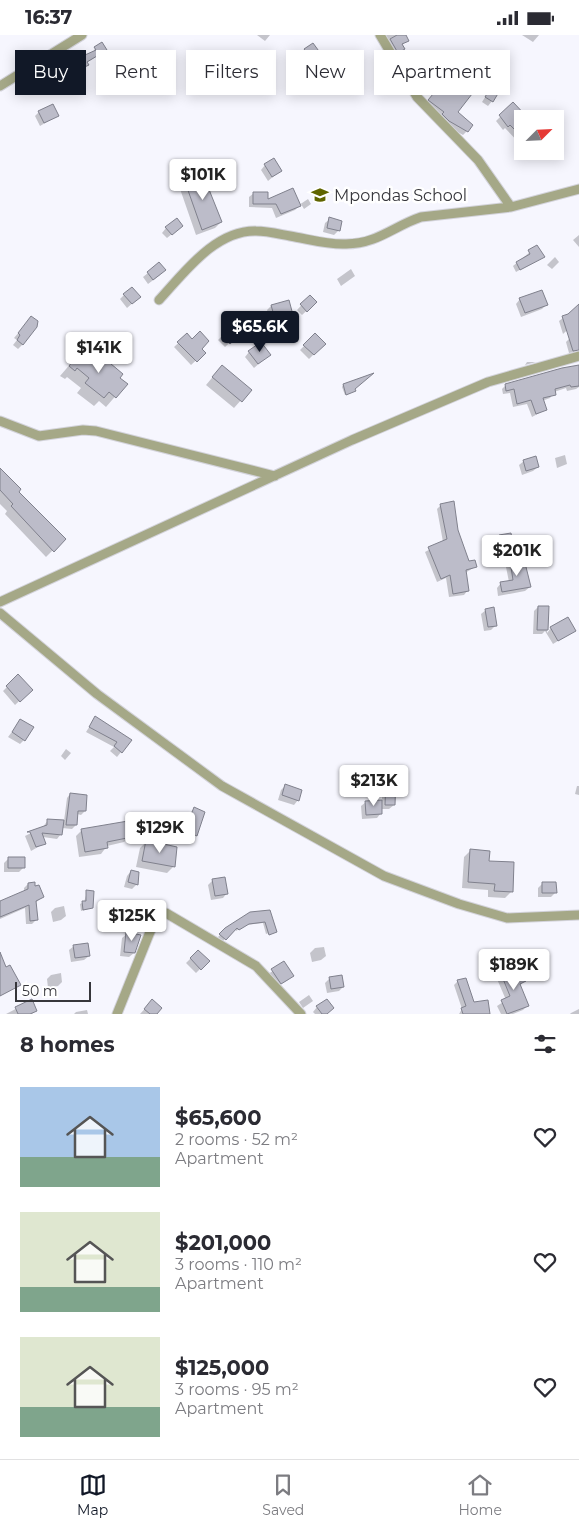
<!DOCTYPE html>
<html lang="en">
<head>
<meta charset="utf-8">
<style>
	body { margin:0; font-family:Montserrat,sans-serif; background:#f2f2f3; color:#2b2b33; height:100vh; display:flex; flex-direction:column; font-size:19px; white-space:nowrap }
	* { box-sizing:border-box; margin:0 }
	p { font-size:16px; color:#7c7c81 }
	.icon { flex:none; width:28px; height:28px; fill:none; stroke:currentColor; stroke-width:2; stroke-linecap:round; stroke-linejoin:round }
	.map { position:relative; height:979px; overflow:hidden }
	.sheet { display:flex; flex-direction:column; background:#fff; flex:1 }
	.sheet>* { flex:none }
	.hud { position:absolute; left:15px; top:15px; width:550px; height:45px; display:flex; gap:10px }
	.needle { width:32px; rotate:66deg }
	.fabs { position:absolute; left:514px; top:75px; display:grid; gap:10px }
	.fabs a { display:grid; place-items:center; width:50px; height:50px; border-radius:0px; background:#fff; box-shadow:0 2px 12px #0003; font-size:25px }
	.scale { position:absolute; left:15px; bottom:12px; width:76px; box-sizing:border-box; padding-left:5px; border:2px solid #36363b; border-top:0; font-size:14px; line-height:18px; white-space:nowrap; color:#36363b; -webkit-text-stroke:4px #fff; paint-order:stroke }
	.price { position:absolute; translate:-50% -42px; padding:0 11px; border-radius:5px; background:#fff; color:#222; font-size:16px; line-height:32px; filter:drop-shadow(0 1px 2px #0008) }
	.price::after { content:''; position:absolute; left:50%; top:30px; width:15px; height:11px; margin-left:-8px; background:inherit; clip-path:polygon(0 0,100% 0,50% 100%) }
	.price.on { background:#111827; color:#fff }
	ul { padding:0; list-style:none }
	li { display:flex; align-items:center; gap:15px; height:125px; padding:0 20px }
	li span { display:grid; place-items:center; flex:none; width:140px; height:100px; border-radius:0px; color:#555 }
	li>.icon { margin-inline-start:auto }
	span .icon { width:60px; height:60px; fill:#fffc; stroke-width:1 }
	li b { font-size:21px }
	h2 { display:flex; justify-content:space-between; align-items:center; height:60px; padding:0 20px; font-size:21px }
	.pill { padding:0 18px; border-radius:0px; background:#fff; box-shadow:0 2px 12px #0003; font-size:18px; line-height:45px }
	.pill.on { background:#111827; color:#fff }
	.status { display:flex; justify-content:space-between; align-items:center; height:35px; padding:0 25px; background:#fff; direction:ltr }
	.status svg { height:14px; fill:currentColor }
	.dock { display:flex; justify-content:space-around; align-items:center; height:70px; border-top:1px solid #e1e1e2; background:#fff; font-size:14px; color:#7c7c81 }
	.dock a { display:grid; justify-items:center; gap:2px }
	.dock .on { color:#111827 }
	.map>svg:first-child { display:block }
	.shadow { fill:#0003 }
	.building { fill:#bcbcc9; stroke:#80818d }
	.lines { fill:none; stroke-linecap:round; stroke-linejoin:round }
	.street-casing { stroke:#d3d3db; stroke-width:11 }
	.street { stroke:#a5a887; stroke-width:9 }
	.labels { text-anchor:middle; dominant-baseline:central; stroke-width:5; stroke-linejoin:round; paint-order:stroke }
	.poi-label { font-size:16px; fill:#36363b; stroke:#fff; text-anchor:start }
</style>
</head>
<body>
<div class="status"><b>16:37</b><svg viewBox="0 0 49 12"><path d="M0 12V9h3v3zM5 12V6h3v6zM10 12V3h3v9zM15 12V0h3v12zM26 1h20v11H26zM47 4h2v5h-2z"/></svg></div>
<div class="map">
<svg width="579" height="979" viewBox="0 0 579 979">
	<rect width="100%" height="100%" fill="#f6f6fe"/>
	<!-- shadow -->
	<path class="shadow" d="M 257,0 L 270,0 L 265,6 Z
		M 386,0 L 404,0 L 407,5 L 402,10 L 403,13 L 393,21 Z
		M 522,0 L 539,0 L 533,7 Z
		M 95,13 L 102,17 L 86,28 L 87,30 L 84,33 L 75,37 L 72,29 L 93,18 Z
		M 305,15 L 319,19 L 308,28 L 301,19 Z
		M 333,28 L 344,40 L 334,50 L 323,39 Z
		M 449,40 L 459,51 L 457,77 L 467,96 L 463,100 L 445,90 L 425,69 Z
		M 498,42 L 492,66 L 488,71 L 482,67 Z
		M 513,69 L 525,84 L 522,84 L 522,111 L 505,93 L 503,95 L 496,86 Z
		M 39,77 L 57,81 L 40,91 L 35,81 Z
		M 265,130 L 280,136 L 268,146 L 261,135 Z
		M 185,145 L 221,187 L 215,193 L 196,200 L 179,151 Z
		M 254,158 L 267,166 L 299,170 L 308,164 L 311,169 L 304,174 L 301,169 L 295,175 L 276,183 L 272,173 L 249,172 L 249,162 Z
		M 330,184 L 339,195 L 334,200 L 323,197 L 325,188 Z
		M 166,193 L 177,195 L 167,203 L 162,198 Z
		M 579,200 L 579,212 L 573,205 Z
		M 536,212 L 543,222 L 516,237 L 513,231 Z
		M 555,222 L 559,227 L 552,234 L 547,230 Z
		M 159,229 L 160,240 L 148,249 L 143,242 Z
		M 351,234 L 355,241 L 341,251 L 337,244 Z
		M 124,260 L 135,266 L 127,273 L 120,264 Z
		M 310,261 L 316,267 L 302,280 L 297,275 Z
		M 520,264 L 546,270 L 542,274 L 521,282 L 516,269 Z
		M 271,271 L 291,279 L 287,284 L 271,288 L 267,275 Z
		M 579,271 L 579,284 L 563,299 L 559,286 Z
		M 31,283 L 23,309 L 18,314 L 13,310 L 17,305 L 14,303 Z
		M 233,290 L 240,298 L 225,312 L 218,305 Z
		M 187,300 L 204,318 L 191,330 L 174,312 Z
		M 315,300 L 324,309 L 309,324 L 300,315 Z
		M 579,301 L 579,316 L 569,318 L 566,307 L 570,303 Z
		M 84,313 L 126,349 L 106,372 L 99,366 L 94,371 L 77,358 L 81,353 L 67,342 L 65,344 L 60,341 Z
		M 249,317 L 269,320 L 254,333 L 245,322 Z
		M 527,327 L 536,327 L 525,330 Z
		M 216,338 L 250,355 L 234,373 L 206,350 Z
		M 579,340 L 579,352 L 576,354 L 567,356 L 566,353 L 554,357 L 550,363 L 542,366 L 545,375 L 532,382 L 527,369 L 513,372 L 510,358 L 503,359 L 502,354 L 506,350 Z
		M 343,350 L 354,354 L 354,356 L 345,360 L 342,352 Z
		M 565,420 L 567,429 L 557,433 L 555,423 Z
		M 524,426 L 538,432 L 533,436 L 522,440 L 519,430 Z
		M 0,438 L 64,504 L 46,522 L 5,479 L 7,476 L 0,469 Z
		M 441,470 L 456,496 L 468,528 L 475,532 L 465,538 L 468,555 L 464,560 L 449,562 L 446,543 L 437,547 L 425,517 L 443,507 L 437,474 Z
		M 500,502 L 514,522 L 510,525 L 500,527 L 498,518 L 485,520 L 483,512 L 487,508 L 496,507 Z
		M 523,525 L 530,552 L 525,556 L 498,561 L 497,553 L 501,548 L 509,547 L 506,532 L 510,527 Z
		M 538,572 L 547,572 L 547,598 L 551,593 L 574,596 L 553,609 L 545,596 L 542,599 L 533,599 L 534,576 Z
		M 486,575 L 496,590 L 491,595 L 484,596 L 481,579 Z
		M 18,641 L 31,655 L 15,670 L 3,656 Z
		M 95,683 L 130,706 L 117,722 L 110,716 L 114,712 L 86,697 Z
		M 21,685 L 24,705 L 20,709 L 8,702 Z
		M 66,714 L 71,718 L 65,725 L 61,721 Z
		M 387,742 L 394,770 L 389,774 L 381,774 L 381,778 L 377,783 L 362,784 L 361,771 L 366,767 L 382,766 L 382,746 Z
		M 285,751 L 298,765 L 294,770 L 278,765 L 281,755 Z
		M 577,751 L 579,751 L 579,760 L 575,759 Z
		M 70,759 L 85,776 L 81,780 L 77,779 L 76,790 L 72,794 L 62,793 L 61,799 L 57,804 L 43,802 L 45,808 L 31,816 L 25,801 L 43,792 L 48,785 L 64,786 L 67,763 Z
		M 194,774 L 196,800 L 192,804 L 182,801 L 190,778 Z
		M 82,795 L 130,802 L 124,807 L 107,811 L 101,819 L 79,822 L 76,801 Z
		M 146,807 L 176,813 L 173,832 L 167,838 L 136,832 L 140,813 Z
		M 470,816 L 488,827 L 512,856 L 505,863 L 488,862 L 488,855 L 462,853 L 464,822 Z
		M 8,824 L 24,832 L 19,837 L 4,837 L 4,828 Z
		M 131,836 L 137,849 L 132,854 L 124,852 L 127,841 Z
		M 213,845 L 227,858 L 223,863 L 211,865 L 208,850 Z
		M 28,849 L 43,862 L 35,868 L 37,884 L 32,889 L 26,889 L 25,873 L 0,884 L 0,867 L 24,857 L 24,853 Z
		M 542,849 L 555,858 L 551,862 L 538,862 L 538,853 Z
		M 87,857 L 92,873 L 81,876 L 80,869 L 84,867 Z
		M 64,871 L 66,881 L 61,885 L 53,887 L 51,877 L 55,873 Z
		M 113,875 L 114,882 L 106,884 L 105,878 Z
		M 269,876 L 275,896 L 266,899 L 263,888 L 246,890 L 236,896 L 235,893 L 223,906 L 218,902 L 226,894 Z
		M 127,899 L 134,918 L 129,922 L 120,921 L 122,903 Z
		M 74,911 L 89,921 L 84,925 L 71,927 L 69,915 Z
		M 324,912 L 326,921 L 321,925 L 312,927 L 310,918 L 315,913 Z
		M 198,916 L 208,926 L 196,938 L 186,928 Z
		M 284,928 L 288,945 L 276,952 L 267,940 Z
		M 61,938 L 62,947 L 58,951 L 48,953 L 47,944 L 51,940 Z
		M 502,940 L 525,946 L 519,951 L 527,971 L 523,975 L 513,979 L 501,979 L 497,971 L 506,965 L 497,944 Z
		M 330,943 L 343,952 L 339,956 L 327,958 L 325,948 Z
		M 458,946 L 473,969 L 489,979 L 459,979 L 462,974 L 454,950 Z
		M 309,960 L 313,966 L 303,973 L 299,967 Z
		M 31,966 L 35,976 L 32,979 L 6,979 Z
		M 152,966 L 155,979 L 140,979 Z
		M 317,972 L 326,979 L 315,979 L 313,977 Z
		M 579,974 L 579,979 L 570,979 L 571,978 Z
		M 87,975 L 88,979 L 74,979 L 76,977 Z"/>
	<!-- building -->
	<path class="building" d="M 397,0 L 406,0 L 409,6 L 402,9 L 405,14 L 398,18 L 390,4 Z
		M 102,7 L 107,15 L 87,27 L 89,30 L 78,35 L 74,25 L 96,15 L 94,12 Z
		M 313,8 L 321,19 L 312,25 L 304,14 Z
		M 333,26 L 346,40 L 339,47 L 326,33 Z
		M 453,35 L 465,47 L 461,51 L 472,59 L 458,77 L 473,90 L 468,97 L 449,86 L 442,79 L 444,77 L 428,65 Z
		M 498,40 L 506,45 L 493,67 L 485,62 Z
		M 513,67 L 528,83 L 522,84 L 522,88 L 515,95 L 510,90 L 508,92 L 499,80 Z
		M 53,69 L 59,81 L 44,88 L 38,76 Z
		M 274,123 L 282,136 L 272,142 L 264,129 Z
		M 202,137 L 222,187 L 202,195 L 184,144 Z
		M 293,153 L 301,171 L 281,179 L 276,169 L 253,169 L 253,157 L 268,157 L 268,164 Z
		M 329,182 L 342,186 L 340,196 L 327,193 Z
		M 177,183 L 183,191 L 172,200 L 165,192 Z
		M 537,210 L 545,222 L 520,235 L 516,227 L 530,219 L 528,215 Z
		M 159,227 L 166,235 L 153,245 L 147,237 Z
		M 132,252 L 141,262 L 132,269 L 123,259 Z
		M 542,255 L 548,270 L 525,278 L 519,263 Z
		M 310,260 L 317,267 L 307,277 L 300,269 Z
		M 289,265 L 293,280 L 275,284 L 271,270 Z
		M 579,269 L 579,315 L 573,316 L 562,281 L 568,279 Z
		M 31,281 L 38,286 L 37,292 L 23,310 L 17,305 L 20,300 L 18,298 Z
		M 233,288 L 242,298 L 230,309 L 221,300 Z
		M 200,296 L 209,306 L 202,314 L 206,318 L 197,327 L 177,307 L 187,298 L 192,304 Z
		M 315,298 L 326,309 L 314,320 L 303,310 Z
		M 261,307 L 271,320 L 258,329 L 248,316 Z
		M 84,312 L 95,321 L 98,318 L 123,339 L 120,343 L 128,349 L 116,363 L 109,357 L 104,363 L 85,348 L 89,343 L 77,333 L 75,336 L 69,331 Z
		M 222,330 L 252,355 L 242,367 L 212,342 Z
		M 579,330 L 579,351 L 571,352 L 570,350 L 555,354 L 556,360 L 543,363 L 547,375 L 536,379 L 531,365 L 517,369 L 514,354 L 506,356 L 505,349 L 562,333 Z
		M 374,338 L 355,354 L 356,356 L 346,360 L 343,349 Z
		M 536,421 L 539,432 L 526,436 L 523,425 Z
		M 0,433 L 21,454 L 19,457 L 66,504 L 54,517 L 11,471 L 13,469 L 0,455 Z
		M 454,466 L 458,495 L 469,526 L 475,525 L 477,532 L 466,535 L 469,556 L 453,559 L 450,540 L 441,544 L 428,512 L 447,504 L 440,469 Z
		M 511,498 L 515,522 L 504,524 L 502,515 L 488,517 L 487,507 L 500,505 L 499,500 Z
		M 524,524 L 531,552 L 502,557 L 500,547 L 513,545 L 510,526 Z
		M 538,571 L 549,571 L 548,595 L 537,595 Z
		M 494,572 L 497,591 L 488,592 L 485,574 Z
		M 568,582 L 576,596 L 558,606 L 550,592 Z
		M 18,639 L 33,655 L 20,667 L 6,651 Z
		M 95,681 L 132,705 L 122,718 L 114,711 L 117,707 L 89,692 Z
		M 20,684 L 34,692 L 25,706 L 12,697 Z
		M 386,741 L 396,741 L 395,770 L 385,770 Z
		M 285,749 L 302,755 L 299,766 L 282,760 Z
		M 70,758 L 87,760 L 86,776 L 78,776 L 77,790 L 66,790 Z
		M 382,765 L 382,779 L 366,780 L 365,766 Z
		M 194,772 L 205,777 L 197,801 L 185,796 Z
		M 47,784 L 64,785 L 62,800 L 42,798 L 46,809 L 36,812 L 30,797 L 27,797 L 47,790 Z
		M 128,786 L 132,802 L 107,807 L 108,813 L 85,817 L 81,794 Z
		M 146,805 L 177,812 L 175,832 L 142,826 Z
		M 470,814 L 490,816 L 489,826 L 514,827 L 513,857 L 494,856 L 495,849 L 468,847 Z
		M 8,822 L 25,822 L 25,833 L 8,833 Z
		M 131,835 L 139,837 L 138,850 L 128,847 Z
		M 225,842 L 228,859 L 215,861 L 212,844 Z
		M 35,847 L 35,851 L 39,850 L 44,862 L 36,866 L 38,885 L 30,886 L 29,870 L 0,882 L 0,866 L 28,854 L 28,848 Z
		M 542,847 L 556,847 L 557,858 L 542,858 Z
		M 86,855 L 94,856 L 93,873 L 83,875 L 82,866 L 86,866 Z
		M 270,875 L 277,897 L 269,900 L 265,887 L 249,889 L 239,895 L 237,893 L 226,905 L 219,899 L 225,893 L 250,877 Z
		M 126,897 L 141,900 L 135,918 L 124,917 Z
		M 88,908 L 90,921 L 75,923 L 73,910 Z
		M 198,915 L 210,926 L 201,935 L 190,923 Z
		M 0,917 L 6,932 L 10,930 L 21,950 L 0,961 Z
		M 284,926 L 294,941 L 281,949 L 271,934 Z
		M 520,931 L 526,946 L 520,949 L 529,971 L 507,979 L 501,965 L 510,961 L 501,939 Z
		M 342,940 L 344,952 L 331,954 L 329,942 Z
		M 466,943 L 474,967 L 488,965 L 490,979 L 463,979 L 461,973 L 466,971 L 457,945 Z
		M 32,964 L 37,976 L 30,979 L 18,979 L 15,972 Z
		M 152,964 L 162,973 L 157,979 L 150,979 L 144,974 Z
		M 327,964 L 334,973 L 327,979 L 322,979 L 316,971 Z"/>
	<g class="lines">
		<!-- street casing -->
		<g class="street-casing">
			<path id="street" d="M 380,0 L 417,62 L 478,125 L 511,172
				M 0,51 L 82,0
				M 159,265 C 184,238 215,195 256,196 C 267,196 279,199 290,201 C 308,204 328,210 346,209 C 377,209 394,191 421,182 L 511,172 L 579,154
				M 0,386 L 39,401 L 83,395 L 96,396 L 275,441
				M 0,567 L 352,405 L 488,347 L 579,321
				M 0,578 L 97,659 L 222,751 L 384,841 L 459,869 L 507,883 L 579,880
				M 117,979 L 150,897 L 157,882 L 166,878 L 256,931 L 301,979"/>
		</g>
		<!-- street -->
		<use href="#street" class="street"/>
	</g>
	<!-- icons -->
	<defs>
		<g id="school-bare" transform="scale(1.35)"><path d="M0-5L7-2L0 1L-7-2ZM-4 1L0 2.5L4 1V4Q0 6-4 4Z" fill="#606500" stroke="#fff" stroke-width="2.5" paint-order="stroke"/></g>
	</defs>
	<g fill-rule="evenodd">
		<use href="#school-bare" x="320" y="160"/>
	</g>
	<g class="labels">
		<!-- poi labels -->
		<g class="poi-label">
			<text x="334" y="160">Mpondas School</text>
		</g>
	</g>
</svg>
<div class="fabs">
<a><svg class="needle" viewBox="-14 -14 28 28"><path d="M0-13l5 13h-10z" fill="#e53935"/><path d="M0 13l5-13h-10z" fill="#7c7c81"/></svg></a>
</div>
<div class="scale">50 m</div>
<b class="price" style="left:203px;top:166px">$101K</b>
<b class="price on" style="left:260px;top:318px">$65.6K</b>
<b class="price" style="left:99px;top:339px">$141K</b>
<b class="price" style="left:517px;top:542px">$201K</b>
<b class="price" style="left:374px;top:772px">$213K</b>
<b class="price" style="left:160px;top:819px">$129K</b>
<b class="price" style="left:132px;top:907px">$125K</b>
<b class="price" style="left:514px;top:956px">$189K</b>
<div class="hud">
<a class="pill on">Buy</a>
<a class="pill">Rent</a>
<a class="pill">Filters</a>
<a class="pill">New</a>
<a class="pill">Apartment</a>
</div>
</div>
<section class="sheet">
<h2>8 homes<svg class="icon" aria-label="filters" viewBox="0 0 24 24"><path d="M4 7h16M4 17h16"/><circle cx="9" cy="7" r="2"/><circle cx="15" cy="17" r="2"/></svg></h2>
<ul>
<li><span style="background:linear-gradient(#a9c7e8 70%,#7fa58c 0)"><svg class="icon" aria-label="home" viewBox="0 0 24 24"><path d="M3 11l9-7 9 7M6 9v11h12V9"/></svg></span><div><b>$65,600</b><p>2 rooms · 52 m²</p><p>Apartment</p></div><svg class="icon" aria-label="heart" viewBox="0 0 24 24"><path d="M12 20l-8-8c-3-5 5-10 8-4 3-6 11-1 8 4z"/></svg></li>
<li><span style="background:linear-gradient(#dfe7d0 75%,#7fa58c 0)"><svg class="icon" aria-label="home" viewBox="0 0 24 24"><path d="M3 11l9-7 9 7M6 9v11h12V9"/></svg></span><div><b>$201,000</b><p>3 rooms · 110 m²</p><p>Apartment</p></div><svg class="icon" aria-label="heart" viewBox="0 0 24 24"><path d="M12 20l-8-8c-3-5 5-10 8-4 3-6 11-1 8 4z"/></svg></li>
<li><span style="background:linear-gradient(#dfe7d0 70%,#7fa58c 0)"><svg class="icon" aria-label="home" viewBox="0 0 24 24"><path d="M3 11l9-7 9 7M6 9v11h12V9"/></svg></span><div><b>$125,000</b><p>3 rooms · 95 m²</p><p>Apartment</p></div><svg class="icon" aria-label="heart" viewBox="0 0 24 24"><path d="M12 20l-8-8c-3-5 5-10 8-4 3-6 11-1 8 4z"/></svg></li>
</ul>
</section>
<nav class="dock">
<a class="on"><svg class="icon" aria-label="map" viewBox="0 0 24 24"><path d="M3 6l6-2 6 2 6-2v14l-6 2-6-2-6 2zM9 4v14M15 6v14"/></svg>Map</a>
<a><svg class="icon" aria-label="saved" viewBox="0 0 24 24"><path d="M7 4h10v16l-5-4-5 4z"/></svg>Saved</a>
<a><svg class="icon" aria-label="home" viewBox="0 0 24 24"><path d="M3 11l9-7 9 7M6 9v11h12V9"/></svg>Home</a>
</nav>
</body>
</html>
